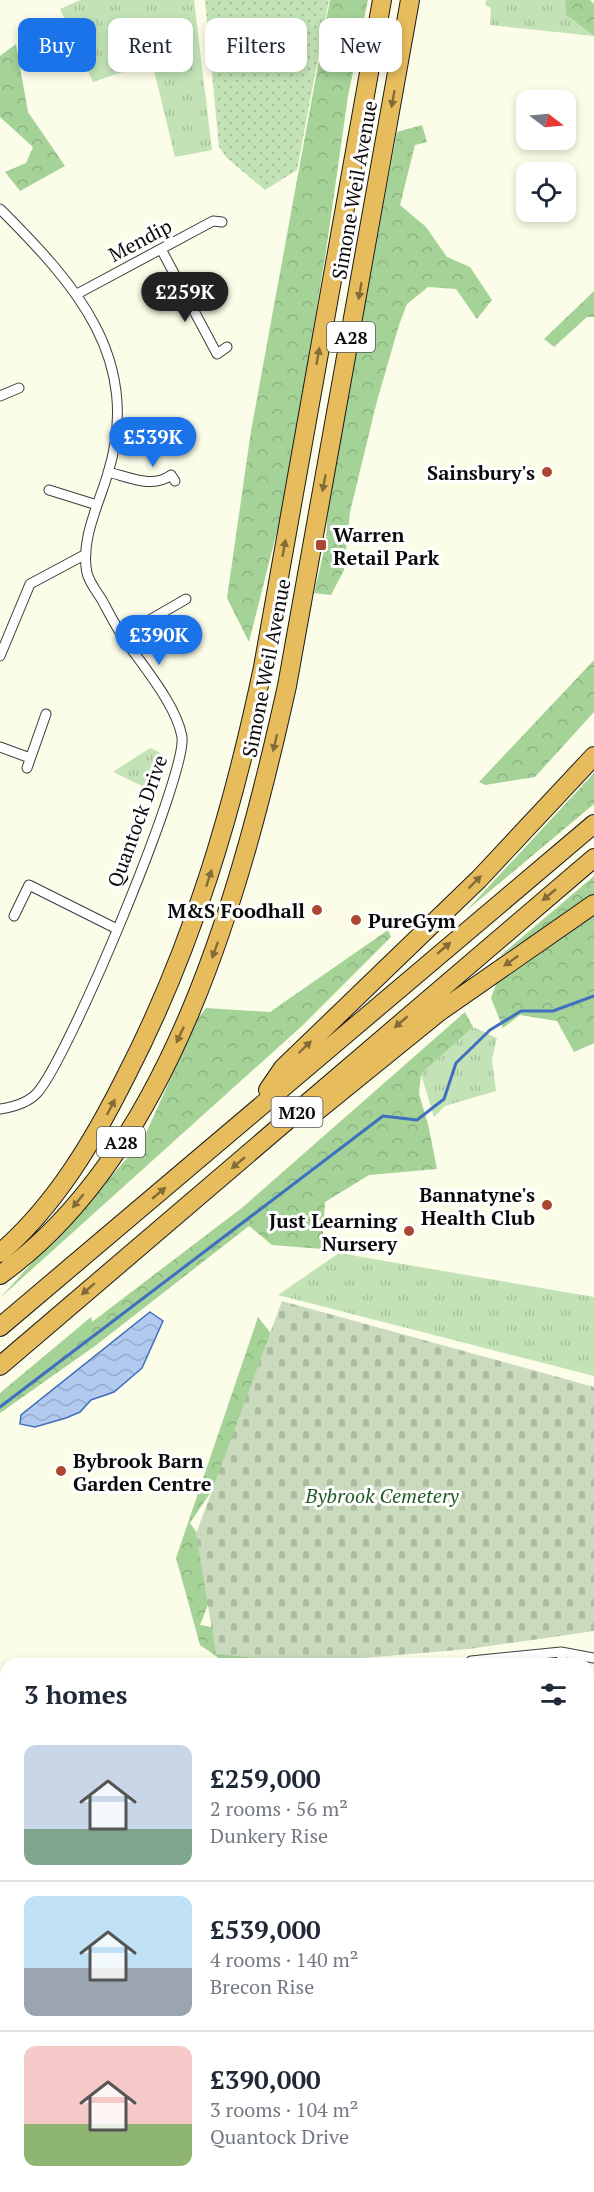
<!DOCTYPE html>
<html lang="en">
<head>
<meta charset="utf-8">
<style>
	body { margin:0; font-family:"PT Serif",serif; background:#f6f6f7; color:#1f2937; height:100vh; display:flex; flex-direction:column; font-size:22px; white-space:nowrap }
	* { box-sizing:border-box; margin:0 }
	p { font-size:20px; color:#747a83 }
	.icon { flex:none; width:33px; height:33px; fill:none; stroke:currentColor; stroke-width:2; stroke-linecap:round; stroke-linejoin:round }
	.map { position:relative; flex:1; overflow:hidden }
	.drawer { position:absolute; left:0px; top:1658px; width:594px; height:536px; display:flex; flex-direction:column; background:#fff; border-radius:18px 18px 0 0; box-shadow:0 3px 9px #0003 }
	.drawer>* { flex:none }
	.guide { position:absolute; left:18px; top:18px; width:558px; height:54px; display:flex; gap:12px }
	.needle { width:39px; rotate:106deg }
	.tools { position:absolute; left:516px; top:90px; display:grid; gap:12px }
	.tools a { display:grid; place-items:center; width:60px; height:60px; border-radius:12px; background:#fff; box-shadow:0 3px 9px #0003; font-size:30px }
	.price { position:absolute; translate:-50% -51px; padding:0 14px; border-radius:21px; background:#1a73e8; color:#fff; font-size:20px; line-height:39px; filter:drop-shadow(0 2px 3px #0008) }
	.price::after { content:''; position:absolute; left:50%; top:36px; width:18px; height:14px; margin-left:-9px; background:inherit; clip-path:polygon(0 0,100% 0,50% 100%) }
	.price.on { background:#222; color:#fff }
	ul { padding:0; list-style:none }
	li { display:flex; align-items:center; gap:18px; height:150px; padding:0 24px }
	li+li { border-top:2px solid #e0e1e3 }
	li span { display:grid; place-items:center; flex:none; width:168px; height:120px; border-radius:12px; color:#555 }
	li>.icon { margin-inline-start:auto }
	span .icon { width:72px; height:72px; fill:#fffc; stroke-width:1 }
	li b { font-size:26px }
	h2 { display:flex; justify-content:space-between; align-items:center; height:72px; padding:0 24px; font-size:26px }
	.chip { padding:0 21px; border-radius:12px; background:#fff; box-shadow:0 3px 9px #0003; font-size:21px; line-height:54px }
	.chip.on { background:#1a73e8; color:#fff }
	.map>svg:first-child { display:block }
	.grass { fill:url(#grass-tufts) }
	.forest { fill:url(#forest-crowns) }
	.cemetery { fill:url(#cemetery-stones) }
	.garden { fill:url(#garden-dots) }
	.water { fill:url(#water-waves); stroke:#406fbf; stroke-width:1.5 }
	.lines { fill:none; stroke-linecap:round; stroke-linejoin:round }
	.stream { stroke:#406fbf; stroke-width:3 }
	.street-casing { stroke:#3d3d3d; stroke-width:11 }
	.secondary-casing { stroke:#2c2c2c; stroke-width:16 }
	.highway-casing { stroke:#1b1b1b; stroke-width:20 }
	.street { stroke:#fff; stroke-width:9 }
	.secondary { stroke:#eef7a9; stroke-width:14 }
	.highway { stroke:#e7bc5d; stroke-width:18 }
	.oneway { fill:#846c38 }
	.poi-dot { fill:#ab4730; stroke:#fff; stroke-width:2 }
	.labels { text-anchor:middle; dominant-baseline:central; stroke-width:6; stroke-linejoin:round; paint-order:stroke }
	.shield { fill:#fff; stroke:#545454; stroke-width:1.5 }
	.shield-label { font-size:18px; font-weight:bold; fill:#0a0a0a }
	.street-label { font-size:20px; fill:#0a0a0a; stroke:#fff }
	.poi-label { font-size:20px; font-weight:bold; fill:#0a0a0a; stroke:#fff; text-anchor:end }
	.park-label { font-size:20px; font-style:italic; fill:#215a23; stroke:#fff }
</style>
</head>
<body>
<div class="map">
<svg width="594" height="2192" viewBox="0 0 594 2192">
	<defs>
		<pattern id="grass-tufts" width="24" height="20" patternUnits="userSpaceOnUse" patternTransform="scale(1.5)"><rect width="24" height="20" fill="#c3e3b6"/><path d="M3 7l-1-3M5 7V3M7 7l1-3M15 17l-1-3M17 17v-4M19 17l1-3" fill="none" stroke="#a6c19b"/></pattern>
		<pattern id="forest-crowns" width="20" height="18" patternUnits="userSpaceOnUse" patternTransform="scale(1.5)"><rect width="20" height="18" fill="#a4d297"/><path d="M2 6a3 3 0 1 1 6 0M12 15a3 3 0 1 1 6 0" fill="none" stroke="#8cb381"/></pattern>
		<pattern id="cemetery-stones" width="16" height="16" patternUnits="userSpaceOnUse" patternTransform="scale(1.5)"><rect width="16" height="16" fill="#cadbbd"/><path d="M2 7V4a2 2 0 0 1 4 0v3zM10 15v-3a2 2 0 0 1 4 0v3z" fill="#acbba1"/></pattern>
		<pattern id="garden-dots" width="8" height="8" patternUnits="userSpaceOnUse" patternTransform="scale(1.5)"><rect width="8" height="8" fill="#c3e3b6"/><path d="M2 2h.1M6 6h.1" fill="none" stroke="#a6c19b" stroke-width="1.8" stroke-linecap="round"/></pattern>
		<pattern id="water-waves" width="16" height="10" patternUnits="userSpaceOnUse" patternTransform="scale(1.5)"><rect width="16" height="10" fill="#b2caef"/><path d="M0 5q4-4 8 0t8 0" fill="none" stroke="#98accc"/></pattern>
	</defs>
	<rect width="100%" height="100%" fill="#fcfde8"/>
	<!-- grass -->
	<path class="grass" d="M 80,0 L 194,0 L 212,150 L 175,157 L 152,62 L 93,82 L 60,9 Z
		M 486,0 L 565,0 L 566,15 L 594,36 L 490,25 L 491,8 L 485,5 Z
		M 150,748 L 159,752 L 165,762 L 153,791 L 113,772 Z
		M 473,1027 L 497,1038 L 492,1059 L 496,1091 L 445,1106 L 434,1117 L 421,1074 Z
		M 339,1253 L 594,1297 L 594,1376 L 278,1295 Z"/>
	<!-- forest -->
	<path class="forest" d="M 330,0 L 368,0 L 348,96 L 326,251 L 286,495 L 249,642 L 227,598 L 251,431 Z
		M 565,0 L 590,0 L 594,4 L 594,36 L 566,15 Z
		M 16,44 L 28,112 L 65,166 L 20,191 L 5,172 L 26,163 L 33,147 L 0,117 L 0,56 Z
		M 422,125 L 427,142 L 415,145 L 400,205 L 426,227 L 447,257 L 470,267 L 492,300 L 477,319 L 456,289 L 428,287 L 407,304 L 399,325 L 377,401 L 350,512 L 344,570 L 331,595 L 314,593 L 326,543 L 328,504 L 397,132 Z
		M 594,291 L 594,317 L 587,317 L 554,347 L 544,339 Z
		M 594,660 L 594,712 L 535,777 L 485,785 L 479,782 Z
		M 594,773 L 594,804 L 466,911 Z
		M 594,876 L 594,895 L 499,957 Z
		M 594,913 L 594,1043 L 574,1052 L 557,1021 L 520,1015 L 503,1028 L 491,998 L 499,976 Z
		M 388,930 L 391,937 L 303,1025 L 0,1298 L 142,1142 L 198,1018 L 206,1008 L 270,1012 Z
		M 465,1012 L 473,1027 L 421,1074 L 419,1094 L 428,1124 L 437,1169 L 369,1175 L 325,1202 L 322,1249 L 272,1245 L 249,1226 L 95,1346 L 0,1413 L 0,1393 L 91,1317 L 92,1322 L 243,1207 Z
		M 258,1317 L 277,1341 L 241,1447 L 190,1523 L 222,1569 L 200,1625 L 283,1639 L 277,1663 L 226,1663 L 200,1645 L 176,1558 Z
		M 588,1909 L 594,1911 L 594,1958 L 588,1957 Z"/>
	<!-- cemetery -->
	<path class="cemetery" d="M 282,1301 L 594,1387 L 594,1631 L 469,1649 L 305,1663 L 216,1654 L 196,1534 Z"/>
	<!-- garden -->
	<path class="garden" d="M 205,0 L 329,0 L 297,170 L 265,190 L 227,158 L 219,147 Z"/>
	<!-- water -->
	<path class="water" d="M 150,1312 L 163,1321 L 142,1368 L 114,1392 L 91,1400 L 80,1412 L 66,1418 L 35,1427 L 20,1424 L 21,1415 Z"/>
	<g class="lines">
		<!-- stream -->
		<path class="stream" d="M 0,1407 L 383,1116 L 417,1120 L 444,1099 L 456,1063 L 490,1030 L 521,1011 L 553,1011 L 594,996
			M 0,1710 L 6,1711
			M 588,1928 L 594,1929"/>
		<!-- street casing -->
		<g class="street-casing">
			<path id="street" d="M 0,209 C 76,285 143,359 108,473 C 99,504 80,540 87,573 C 89,582 97,592 102,600 C 109,613 116,627 125,640 C 143,666 177,706 182,737 C 187,775 67,1061 37,1093 C 28,1103 13,1107 0,1109
				M 161,249 L 217,354 L 227,347
				M 77,294 L 213,221 L 222,222
				M 0,396 L 19,388
				M 108,472 C 129,477 153,489 171,475 L 175,481
				M 49,490 L 97,505
				M 122,636 L 186,599
				M 0,656 L 30,584 L 86,554
				M 0,747 L 30,758
				M 27,768 L 46,714
				M 14,916 L 29,885 L 117,929
				M 561,1652 L 563,1664
				M 471,1661 L 561,1652 L 594,1658
				M 0,1696 L 6,1697
				M 588,1829 L 594,1830
				M 239,2187 L 239,2192
				M 417,2187 L 434,2192
				M 378,2192 L 381,2187"/>
		</g>
		<!-- secondary casing -->
		<g class="secondary-casing">
			<path id="secondary" d="M 588,2030 L 594,2031"/>
		</g>
		<!-- highway casing -->
		<g class="highway-casing">
			<path id="highway" d="M 268,1090 L 283,1068 L 479,879 L 594,756
				M 312,1115 L 439,1012 L 594,904
				M 0,1253 C 55,1206 94,1140 126,1076 C 193,946 233,810 263,667 L 382,0
				M 0,1275 C 173,1151 243,883 287,686 L 410,0
				M 0,1327 L 594,824
				M 0,1366 L 594,858
				M 0,1919 L 6,1940
				M 0,1948 L 6,1968
				M 73,2187 L 75,2192"/>
		</g>
		<!-- street -->
		<use href="#street" class="street"/>
		<!-- secondary -->
		<use href="#secondary" class="secondary"/>
		<!-- highway -->
		<use href="#highway" class="highway"/>
	</g>
	<!-- one-way arrows -->
	<defs><path id="oneway-solid" d="M-6-.8H1V-3.2L6.5 0L1 3.2V.8H-6Z" transform="scale(1.5)"/></defs>
	<g class="oneway">
		<use href="#oneway-solid" transform="translate(393 99) rotate(100)"/>
		<use href="#oneway-solid" transform="translate(360 291) rotate(100)"/>
		<use href="#oneway-solid" transform="translate(318 356) rotate(-80)"/>
		<use href="#oneway-solid" transform="translate(324 483) rotate(101)"/>
		<use href="#oneway-solid" transform="translate(284 548) rotate(-80)"/>
		<use href="#oneway-solid" transform="translate(275 743) rotate(103)"/>
		<use href="#oneway-solid" transform="translate(209 878) rotate(-72)"/>
		<use href="#oneway-solid" transform="translate(475 882) rotate(-45)"/>
		<use href="#oneway-solid" transform="translate(549 895) rotate(140)"/>
		<use href="#oneway-solid" transform="translate(444 948) rotate(-40)"/>
		<use href="#oneway-solid" transform="translate(215 950) rotate(110)"/>
		<use href="#oneway-solid" transform="translate(511 961) rotate(145)"/>
		<use href="#oneway-solid" transform="translate(401 1022) rotate(139)"/>
		<use href="#oneway-solid" transform="translate(180 1035) rotate(115)"/>
		<use href="#oneway-solid" transform="translate(305 1047) rotate(-44)"/>
		<use href="#oneway-solid" transform="translate(111 1107) rotate(-63)"/>
		<use href="#oneway-solid" transform="translate(238 1163) rotate(140)"/>
		<use href="#oneway-solid" transform="translate(159 1193) rotate(-40)"/>
		<use href="#oneway-solid" transform="translate(78 1201) rotate(129)"/>
		<use href="#oneway-solid" transform="translate(88 1289) rotate(139)"/>
	</g>
	<!-- markers -->
	<g class="poi-dot">
		<circle cx="547" cy="472" r="6"/>
		<rect x="315" y="539" width="12" height="12" rx="3"/>
		<circle cx="317" cy="910" r="6"/>
		<circle cx="356" cy="920" r="6"/>
		<circle cx="547" cy="1205" r="6"/>
		<circle cx="409" cy="1231" r="6"/>
		<circle cx="61" cy="1471" r="6"/>
	</g>
	<g class="labels">
		<!-- shield labels -->
		<g class="shield">
			<rect x="327" y="322" width="48" height="30" rx="4.5"/>
			<rect x="271.5" y="1097" width="51" height="30" rx="4.5"/>
			<rect x="97" y="1127" width="48" height="30" rx="4.5"/>
		</g>
		<g class="shield-label">
			<text x="351" y="337">A28</text>
			<text x="297" y="1112">M20</text>
			<text x="121" y="1142">A28</text>
		</g>
		<!-- street labels -->
		<g class="street-label">
			<text transform="translate(354 190) rotate(-80)">Simone Weil Avenue</text>
			<text transform="translate(140 240) rotate(-28)">Mendip</text>
			<text transform="translate(266 668) rotate(-79)">Simone Weil Avenue</text>
			<text transform="translate(137 821) rotate(-70)">Quantock Drive</text>
		</g>
		<!-- poi labels -->
		<g class="poi-label">
			<text x="535" y="472">Sainsbury's</text>
			<text x="333" y="534" text-anchor="start">Warren<tspan x="333" dy="23">Retail Park</tspan></text>
			<text x="305" y="910">M&amp;S Foodhall</text>
			<text x="368" y="920" text-anchor="start">PureGym</text>
			<text x="535" y="1194">Bannatyne's<tspan x="535" dy="23">Health Club</tspan></text>
			<text x="397" y="1220">Just Learning<tspan x="397" dy="23">Nursery</tspan></text>
			<text x="73" y="1460" text-anchor="start">Bybrook Barn<tspan x="73" dy="23">Garden Centre</tspan></text>
		</g>
		<!-- park labels -->
		<g class="park-label">
			<text x="382" y="1495">Bybrook Cemetery</text>
		</g>
	</g>
</svg>
<div class="tools">
<a><svg class="needle" viewBox="-14 -14 28 28"><path d="M0-13l5 13h-10z" fill="#e53935"/><path d="M0 13l5-13h-10z" fill="#747a83"/></svg></a>
<a><svg class="icon" aria-label="locate" viewBox="0 0 24 24"><circle cx="12" cy="12" r="6"/><path d="M12 2v4M12 18v4M2 12h4M18 12h4"/></svg></a>
</div>
<b class="price on" style="left:185px;top:323px">£259K</b>
<b class="price" style="left:153px;top:468px">£539K</b>
<b class="price" style="left:159px;top:666px">£390K</b>
<div class="guide">
<a class="chip on">Buy</a>
<a class="chip">Rent</a>
<a class="chip">Filters</a>
<a class="chip">New</a>
</div>
<section class="drawer">
<h2>3 homes<svg class="icon" aria-label="filters" viewBox="0 0 24 24"><path d="M4 7h16M4 17h16"/><circle cx="9" cy="7" r="2"/><circle cx="15" cy="17" r="2"/></svg></h2>
<ul>
<li><span style="background:linear-gradient(#c9d6e8 70%,#7fa58c 0)"><svg class="icon" aria-label="home" viewBox="0 0 24 24"><path d="M3 11l9-7 9 7M6 9v11h12V9"/></svg></span><div><b>£259,000</b><p>2 rooms · 56 m²</p><p>Dunkery Rise</p></div></li>
<li><span style="background:linear-gradient(#bfe0f5 60%,#9aa5b1 0)"><svg class="icon" aria-label="home" viewBox="0 0 24 24"><path d="M3 11l9-7 9 7M6 9v11h12V9"/></svg></span><div><b>£539,000</b><p>4 rooms · 140 m²</p><p>Brecon Rise</p></div></li>
<li><span style="background:linear-gradient(#f6c9c9 65%,#8fb573 0)"><svg class="icon" aria-label="home" viewBox="0 0 24 24"><path d="M3 11l9-7 9 7M6 9v11h12V9"/></svg></span><div><b>£390,000</b><p>3 rooms · 104 m²</p><p>Quantock Drive</p></div></li>
</ul>
</section>
</div>
</body>
</html>
